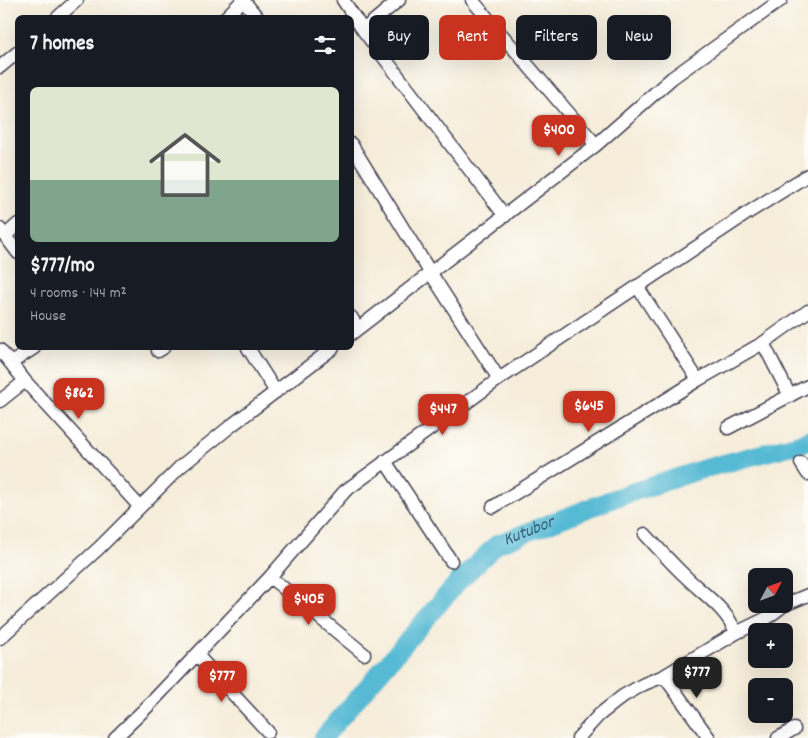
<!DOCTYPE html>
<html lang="en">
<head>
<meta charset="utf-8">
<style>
	body { margin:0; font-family:Dekko,sans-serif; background:#20242c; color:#f1f3f6; height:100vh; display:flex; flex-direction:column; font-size:19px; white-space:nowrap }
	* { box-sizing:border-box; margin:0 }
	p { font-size:16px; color:#9ea1a6 }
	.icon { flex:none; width:28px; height:28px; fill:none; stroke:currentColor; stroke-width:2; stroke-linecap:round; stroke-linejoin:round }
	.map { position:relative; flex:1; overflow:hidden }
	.side { position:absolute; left:15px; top:15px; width:339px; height:335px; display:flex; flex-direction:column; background:#171b24; border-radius:8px; box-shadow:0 5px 20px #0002 }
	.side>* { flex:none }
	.banner { position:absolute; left:369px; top:15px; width:364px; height:45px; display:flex; gap:10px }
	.needle { width:32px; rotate:49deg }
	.tools { position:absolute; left:748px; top:568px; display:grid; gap:10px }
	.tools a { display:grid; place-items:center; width:45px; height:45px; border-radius:8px; background:#171b24; box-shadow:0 5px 20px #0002; font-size:25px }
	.price { position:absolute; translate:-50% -42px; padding:0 11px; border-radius:10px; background:#c8321e; color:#fff; font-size:16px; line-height:32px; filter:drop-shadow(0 1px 2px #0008) }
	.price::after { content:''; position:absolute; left:50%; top:30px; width:15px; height:11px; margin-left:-8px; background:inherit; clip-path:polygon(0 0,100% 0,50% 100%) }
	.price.current { background:#222; color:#fff }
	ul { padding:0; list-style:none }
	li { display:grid; align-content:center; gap:10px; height:265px; padding:0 15px }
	li span { display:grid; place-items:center; height:155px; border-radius:8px; color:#555 }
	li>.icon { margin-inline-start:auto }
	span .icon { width:90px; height:90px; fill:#fffc; stroke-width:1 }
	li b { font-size:21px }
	h2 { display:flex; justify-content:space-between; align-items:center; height:60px; padding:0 15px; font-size:21px }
	.chip { padding:0 18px; border-radius:8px; background:#171b24; box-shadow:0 5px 20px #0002; font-size:18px; line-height:45px }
	.chip.current { background:#c8321e; color:#fff }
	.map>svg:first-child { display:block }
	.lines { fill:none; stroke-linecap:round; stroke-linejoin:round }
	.river { stroke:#56bad4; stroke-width:19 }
	.minor-casing { stroke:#424053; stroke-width:15 }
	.minor { stroke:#fff; stroke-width:12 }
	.labels { text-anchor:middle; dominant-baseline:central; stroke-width:4; stroke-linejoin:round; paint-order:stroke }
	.water-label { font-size:18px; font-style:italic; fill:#375f78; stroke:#fdfcf7 }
</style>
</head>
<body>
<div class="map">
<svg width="808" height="738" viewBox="0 0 808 738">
	<rect width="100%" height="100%" fill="#fdfcf7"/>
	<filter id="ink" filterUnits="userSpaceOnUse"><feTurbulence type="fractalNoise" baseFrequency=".02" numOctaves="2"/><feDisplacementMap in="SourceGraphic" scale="10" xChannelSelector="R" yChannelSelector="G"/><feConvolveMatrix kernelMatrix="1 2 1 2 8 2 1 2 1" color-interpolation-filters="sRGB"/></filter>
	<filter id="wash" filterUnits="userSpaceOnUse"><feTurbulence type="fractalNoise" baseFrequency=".0096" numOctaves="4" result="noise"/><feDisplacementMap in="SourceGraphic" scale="20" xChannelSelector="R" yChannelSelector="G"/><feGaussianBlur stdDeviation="1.12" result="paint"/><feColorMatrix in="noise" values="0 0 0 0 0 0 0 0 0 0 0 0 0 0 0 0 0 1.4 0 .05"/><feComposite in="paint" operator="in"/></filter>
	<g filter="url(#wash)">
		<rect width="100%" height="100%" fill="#f6edda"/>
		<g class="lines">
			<!-- river -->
			<path class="river" id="s1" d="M 323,738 L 457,583 L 497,544 L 615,498 L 703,469 L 802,443 L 808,439"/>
		</g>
	</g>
	<g filter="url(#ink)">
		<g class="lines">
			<!-- minor casing -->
			<g class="minor-casing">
				<path id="minor" d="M 243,0 L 258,18
					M 343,0 L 363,30 L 505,216
					M 472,0 L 596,145
					M 57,18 L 77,0
					M 225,18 L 243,0
					M 363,30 L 399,0
					M 0,67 L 18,52
					M 351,144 L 430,272 L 499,379
					M 0,229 L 18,253
					M 5,236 L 18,224
					M 637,286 L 698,380
					M 351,317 L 358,328
					M 351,334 L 596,145 L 672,78 L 781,0
					M 763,343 L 790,396
					M 248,348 L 276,392
					M 0,350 L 25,381 L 139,506
					M 158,351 L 163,348
					M 11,363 L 34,348
					M 0,401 L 25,381
					M 728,428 L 808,386
					M 385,461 L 451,561
					M 801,463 L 808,474
					M 493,507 L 698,380 L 763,343 L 808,311
					M 645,534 C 658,548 671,563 685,576 C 703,594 727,609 736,633
					M 270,577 L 364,654
					M 0,638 L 99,548 L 180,467 L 232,425 L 333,348
					M 197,655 L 268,732
					M 664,676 L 709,738
					M 115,738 L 149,705 L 270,577 L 345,491 L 499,379 L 749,212 L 808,175
					M 578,738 L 599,715 L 623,696 L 644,684 L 664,676 L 736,633 L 767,618 L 784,605 L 808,595
					M 778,738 L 794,729"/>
			</g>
			<!-- minor -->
			<use href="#minor" class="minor"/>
		</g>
	</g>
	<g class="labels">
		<!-- water labels -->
		<g class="water-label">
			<text stroke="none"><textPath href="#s1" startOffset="295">Kutubor</textPath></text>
		</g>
	</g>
</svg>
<div class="tools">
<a><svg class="needle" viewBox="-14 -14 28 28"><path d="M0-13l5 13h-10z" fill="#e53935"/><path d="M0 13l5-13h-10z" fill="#9ea1a6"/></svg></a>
<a>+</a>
<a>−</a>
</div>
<b class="price" style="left:559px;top:157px">$400</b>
<b class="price" style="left:79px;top:420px">$862</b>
<b class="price" style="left:589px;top:433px">$645</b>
<b class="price" style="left:443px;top:436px">$447</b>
<b class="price" style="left:309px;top:626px">$405</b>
<b class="price current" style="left:697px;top:699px">$777</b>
<b class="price" style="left:222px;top:703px">$777</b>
<div class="banner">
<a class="chip">Buy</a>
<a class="chip current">Rent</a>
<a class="chip">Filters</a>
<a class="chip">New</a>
</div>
<section class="side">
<h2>7 homes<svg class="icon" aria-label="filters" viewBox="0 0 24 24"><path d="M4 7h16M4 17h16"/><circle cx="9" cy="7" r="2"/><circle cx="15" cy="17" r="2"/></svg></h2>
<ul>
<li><span style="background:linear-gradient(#dfe7d0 60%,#7fa58c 0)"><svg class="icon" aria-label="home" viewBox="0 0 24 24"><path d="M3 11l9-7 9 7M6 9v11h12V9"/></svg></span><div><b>$777/mo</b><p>4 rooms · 144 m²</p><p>House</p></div></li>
</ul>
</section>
</div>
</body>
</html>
